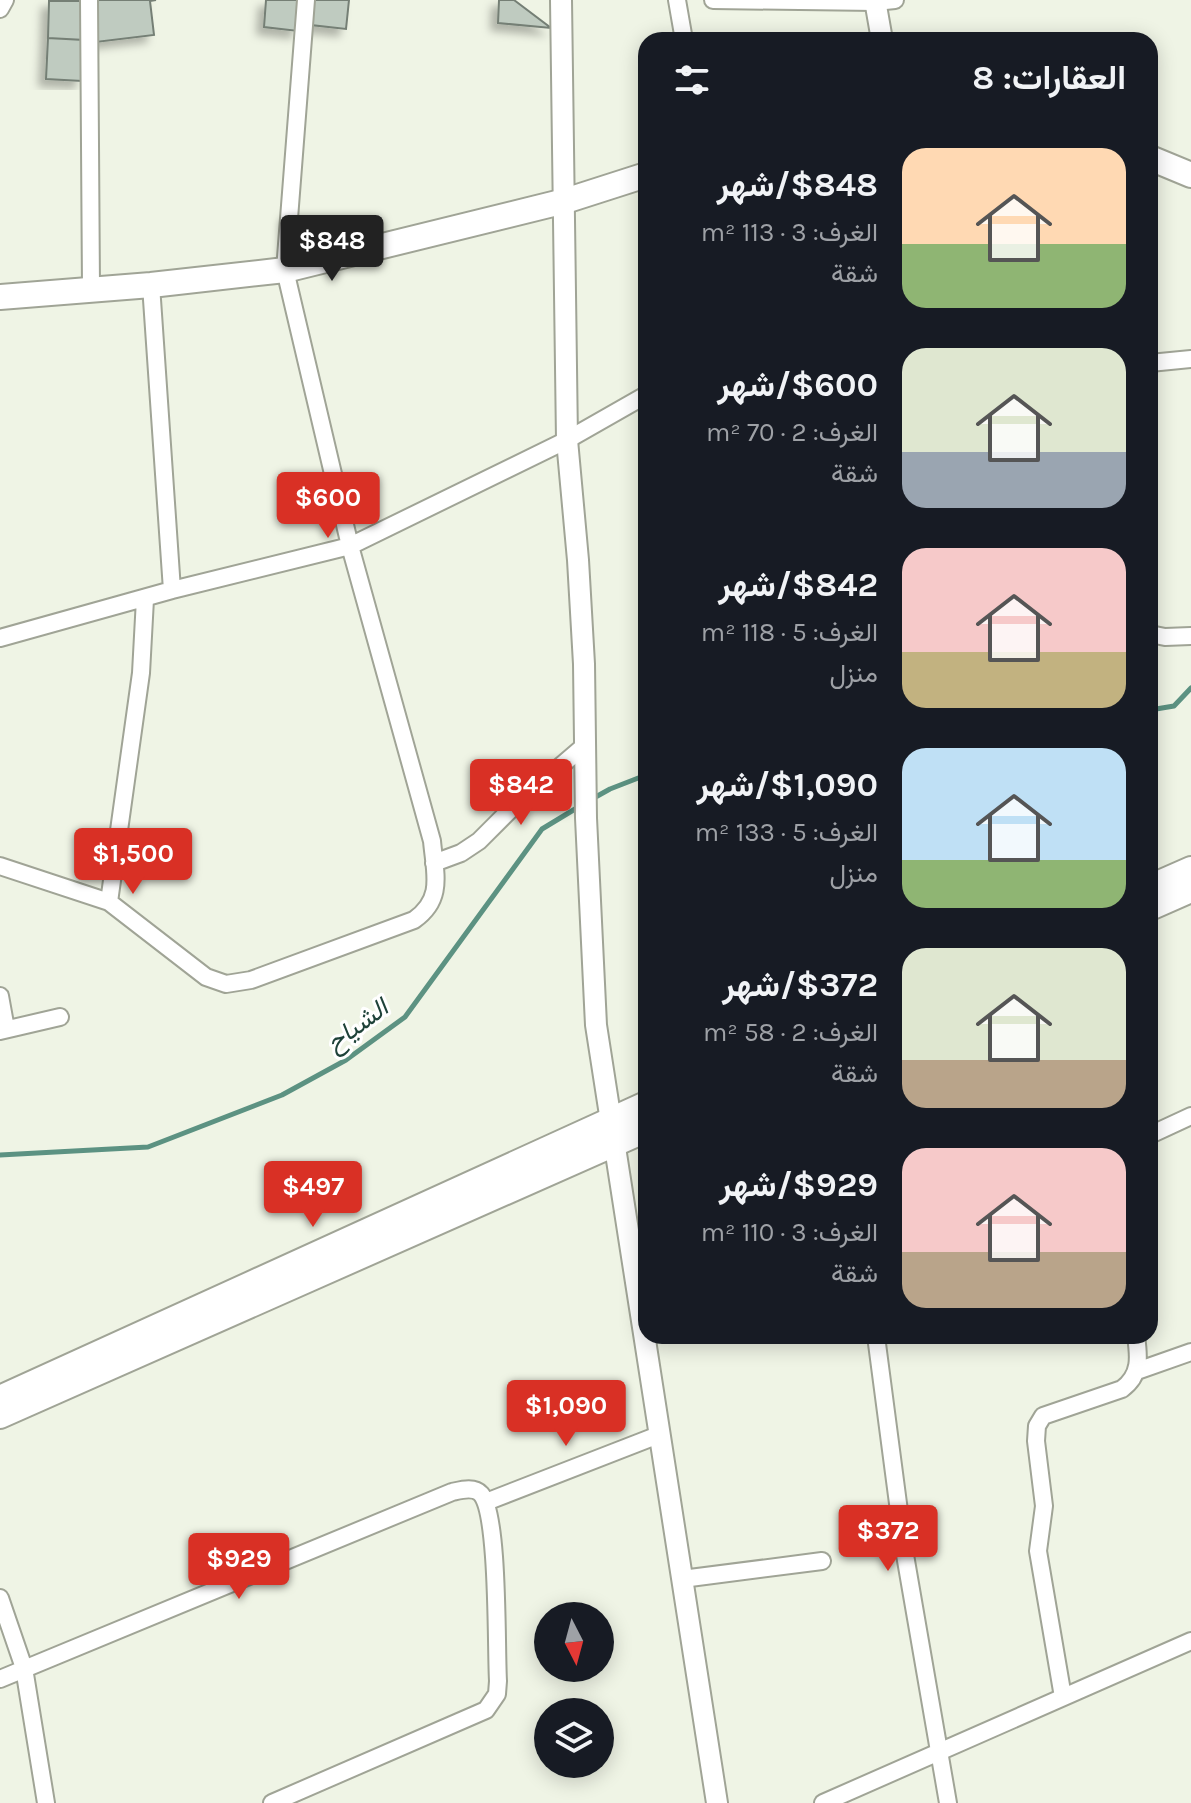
<!DOCTYPE html>
<html lang="ar">
<head>
<meta charset="utf-8">
<style>
	body { margin:0; font-family:Karla,Vazirmatn,sans-serif; background:#20242c; color:#f1f3f6; direction:rtl; height:100vh; display:flex; flex-direction:column; font-size:30px; white-space:nowrap }
	* { box-sizing:border-box; margin:0 }
	p { font-size:26px; color:#9ea1a6 }
	.icon { flex:none; width:44px; height:44px; fill:none; stroke:currentColor; stroke-width:2; stroke-linecap:round; stroke-linejoin:round }
	.map { position:relative; flex:1; overflow:hidden; direction:ltr }
	.sheet { position:absolute; left:638px; top:32px; width:520px; height:1312px; display:flex; flex-direction:column; background:#171b24; border-radius:24px; box-shadow:0 4px 20px #0003; direction:rtl }
	.sheet>* { flex:none }
	.needle { width:52px; rotate:174deg }
	.controls { position:absolute; left:534px; top:1602px; display:grid; gap:16px }
	.controls a { display:grid; place-items:center; width:80px; height:80px; border-radius:50%; background:#171b24; box-shadow:0 4px 20px #0003; font-size:40px }
	.price { position:absolute; translate:-50% -68px; padding:0 18px; border-radius:8px; background:#d93025; color:#fff; font-size:26px; line-height:52px; filter:drop-shadow(0 2px 4px #0008) }
	.price::after { content:''; position:absolute; left:50%; top:48px; width:24px; height:18px; margin-left:-12px; background:inherit; clip-path:polygon(0 0,100% 0,50% 100%) }
	.price.active { background:#222; color:#fff }
	ul { padding:0; list-style:none }
	li { display:flex; align-items:center; gap:24px; height:200px; padding:0 32px }
	li span { display:grid; place-items:center; flex:none; width:224px; height:160px; border-radius:24px; color:#555 }
	li>.icon { margin-inline-start:auto }
	span .icon { width:96px; height:96px; fill:#fffc; stroke-width:1 }
	li b { font-size:34px }
	h2 { display:flex; justify-content:space-between; align-items:center; height:96px; padding:0 32px; font-size:34px }
	.map>svg:first-child { display:block }
	.lines { fill:none; stroke-linecap:round; stroke-linejoin:round }
	.stream { stroke:#5c9282; stroke-width:5 }
	.building { fill:#bfcbc0; stroke:#747f75; stroke-width:2; filter:url(#shadow) }
	.minor-casing { stroke:#a0a496; stroke-width:20 }
	.tertiary-casing { stroke:#a0a496; stroke-width:24 }
	.secondary-casing { stroke:#a0a496; stroke-width:28 }
	.minor { stroke:#fff; stroke-width:16 }
	.tertiary { stroke:#fff; stroke-width:20 }
	.secondary { stroke:#fff; stroke-width:24 }
	.labels { text-anchor:middle; dominant-baseline:central; stroke-width:6; stroke-linejoin:round; paint-order:stroke }
	.water-label { font-size:26px; font-style:italic; fill:#1e4239; stroke:#fff }
</style>
</head>
<body>
<div class="map">
<svg width="1191" height="1803" viewBox="0 0 1191 1803">
	<defs>
		<filter id="shadow"><feDropShadow dx="-7" dy="7" stdDeviation="4" flood-color="#0004"/></filter>
	</defs>
	<rect width="100%" height="100%" fill="#eff4e5"/>
	<g class="lines">
		<!-- stream -->
		<path class="stream" d="M 1150,710 L 1174,706 L 1191,688
			M 592,799 L 610,789 L 646,775
			M 0,1155 L 148,1147 L 282,1095 L 346,1060 L 405,1017 L 542,829 L 580,806"/>
	</g>
	<!-- building -->
	<path class="building" d="M 94,0 L 156,0 L 150,1 L 154,35 L 96,42 Z
		M 266,0 L 302,0 L 298,31 L 264,27 Z
		M 314,0 L 349,0 L 346,29 L 311,25 Z
		M 499,0 L 514,0 L 551,28 L 498,23 Z
		M 49,1 L 84,1 L 84,40 L 48,38 Z
		M 48,38 L 84,40 L 82,81 L 46,79 Z"/>
	<g class="lines">
		<!-- minor casing -->
		<g class="minor-casing">
			<path id="minor" d="M 89,0 L 91,288
				M 677,0 L 684,40
				M 713,0 L 875,2 L 895,0
				M 0,9 L 5,0
				M 151,285 L 172,590
				M 1150,363 L 1191,359
				M 1150,634 L 1165,637 L 1191,636
				M 0,638 L 172,590 L 350,546 L 567,440 L 646,395
				M 434,863 L 461,853 L 479,841 L 513,807 L 584,746
				M 0,866 L 109,902 L 206,977 L 226,984 L 251,980 L 414,920 C 444,899 435,874 432,841 L 350,546 L 285,270 L 306,0
				M 109,902 L 141,673 L 145,599
				M 0,996 L 6,1029
				M 0,1031 L 60,1017
				M 1150,1135 L 1191,1116
				M 876,1336 L 904,1549 L 948,1803
				M 1137,1371 L 1191,1352
				M 486,1502 L 661,1434
				M 682,1579 L 822,1561
				M 0,1598 L 24,1668 L 46,1803
				M 0,1679 L 452,1492 C 461,1490 474,1486 481,1494 C 499,1515 496,1648 498,1681 L 497,1694 L 486,1710 L 272,1803
				M 1063,1697 L 1038,1551 L 1044,1506 L 1036,1441 L 1037,1426 L 1043,1416 L 1122,1389 C 1141,1375 1139,1357 1136,1336
				M 823,1803 L 1191,1641"/>
		</g>
		<!-- tertiary casing -->
		<g class="tertiary-casing">
			<path id="tertiary" d="M 561,0 L 567,440 L 578,560 L 584,664 L 586,818 L 596,1025 L 717,1803
				M 875,0 L 882,40"/>
		</g>
		<!-- secondary casing -->
		<g class="secondary-casing">
			<path id="secondary" d="M 1150,158 L 1191,175
				M 0,297 L 151,285 L 285,270 L 565,201 L 646,175
				M 1150,887 L 1191,869
				M 1150,908 L 1191,890
				M 0,1398 L 646,1104
				M 0,1416 L 646,1130"/>
		</g>
		<!-- minor -->
		<use href="#minor" class="minor"/>
		<!-- tertiary -->
		<use href="#tertiary" class="tertiary"/>
		<!-- secondary -->
		<use href="#secondary" class="secondary"/>
	</g>
	<g class="labels">
		<!-- water labels -->
		<g class="water-label">
			<text transform="translate(357 1025) rotate(-36)">الشياح</text>
		</g>
	</g>
</svg>
<div class="controls">
<a><svg class="needle" viewBox="-14 -14 28 28"><path d="M0-13l5 13h-10z" fill="#e53935"/><path d="M0 13l5-13h-10z" fill="#9ea1a6"/></svg></a>
<a><svg class="icon" aria-label="layers" viewBox="0 0 24 24"><path d="M12 4l9 5-9 5-9-5zM3 14l9 5 9-5"/></svg></a>
</div>
<b class="price active" style="left:332px;top:283px">$848</b>
<b class="price" style="left:328px;top:540px">$600</b>
<b class="price" style="left:521px;top:827px">$842</b>
<b class="price" style="left:133px;top:896px">$1,500</b>
<b class="price" style="left:313px;top:1229px">$497</b>
<b class="price" style="left:566px;top:1448px">$1,090</b>
<b class="price" style="left:888px;top:1573px">$372</b>
<b class="price" style="left:239px;top:1601px">$929</b>
<section class="sheet">
<h2>العقارات: 8<svg class="icon" aria-label="filters" viewBox="0 0 24 24"><path d="M4 7h16M4 17h16"/><circle cx="9" cy="7" r="2"/><circle cx="15" cy="17" r="2"/></svg></h2>
<ul>
<li><span style="background:linear-gradient(#ffd9b3 60%,#8fb573 0)"><svg class="icon" aria-label="home" viewBox="0 0 24 24"><path d="M3 11l9-7 9 7M6 9v11h12V9"/></svg></span><div><b>$848/شهر</b><p>الغرف: 3 · 113 m²</p><p>شقة</p></div></li>
<li><span style="background:linear-gradient(#dfe7d0 65%,#9aa5b1 0)"><svg class="icon" aria-label="home" viewBox="0 0 24 24"><path d="M3 11l9-7 9 7M6 9v11h12V9"/></svg></span><div><b>$600/شهر</b><p>الغرف: 2 · 70 m²</p><p>شقة</p></div></li>
<li><span style="background:linear-gradient(#f6c9c9 65%,#c2b280 0)"><svg class="icon" aria-label="home" viewBox="0 0 24 24"><path d="M3 11l9-7 9 7M6 9v11h12V9"/></svg></span><div><b>$842/شهر</b><p>الغرف: 5 · 118 m²</p><p>منزل</p></div></li>
<li><span style="background:linear-gradient(#bfe0f5 70%,#8fb573 0)"><svg class="icon" aria-label="home" viewBox="0 0 24 24"><path d="M3 11l9-7 9 7M6 9v11h12V9"/></svg></span><div><b>$1,090/شهر</b><p>الغرف: 5 · 133 m²</p><p>منزل</p></div></li>
<li><span style="background:linear-gradient(#dfe7d0 70%,#b9a48a 0)"><svg class="icon" aria-label="home" viewBox="0 0 24 24"><path d="M3 11l9-7 9 7M6 9v11h12V9"/></svg></span><div><b>$372/شهر</b><p>الغرف: 2 · 58 m²</p><p>شقة</p></div></li>
<li><span style="background:linear-gradient(#f6c9c9 65%,#b9a48a 0)"><svg class="icon" aria-label="home" viewBox="0 0 24 24"><path d="M3 11l9-7 9 7M6 9v11h12V9"/></svg></span><div><b>$929/شهر</b><p>الغرف: 3 · 110 m²</p><p>شقة</p></div></li>
</ul>
</section>
</div>
</body>
</html>
